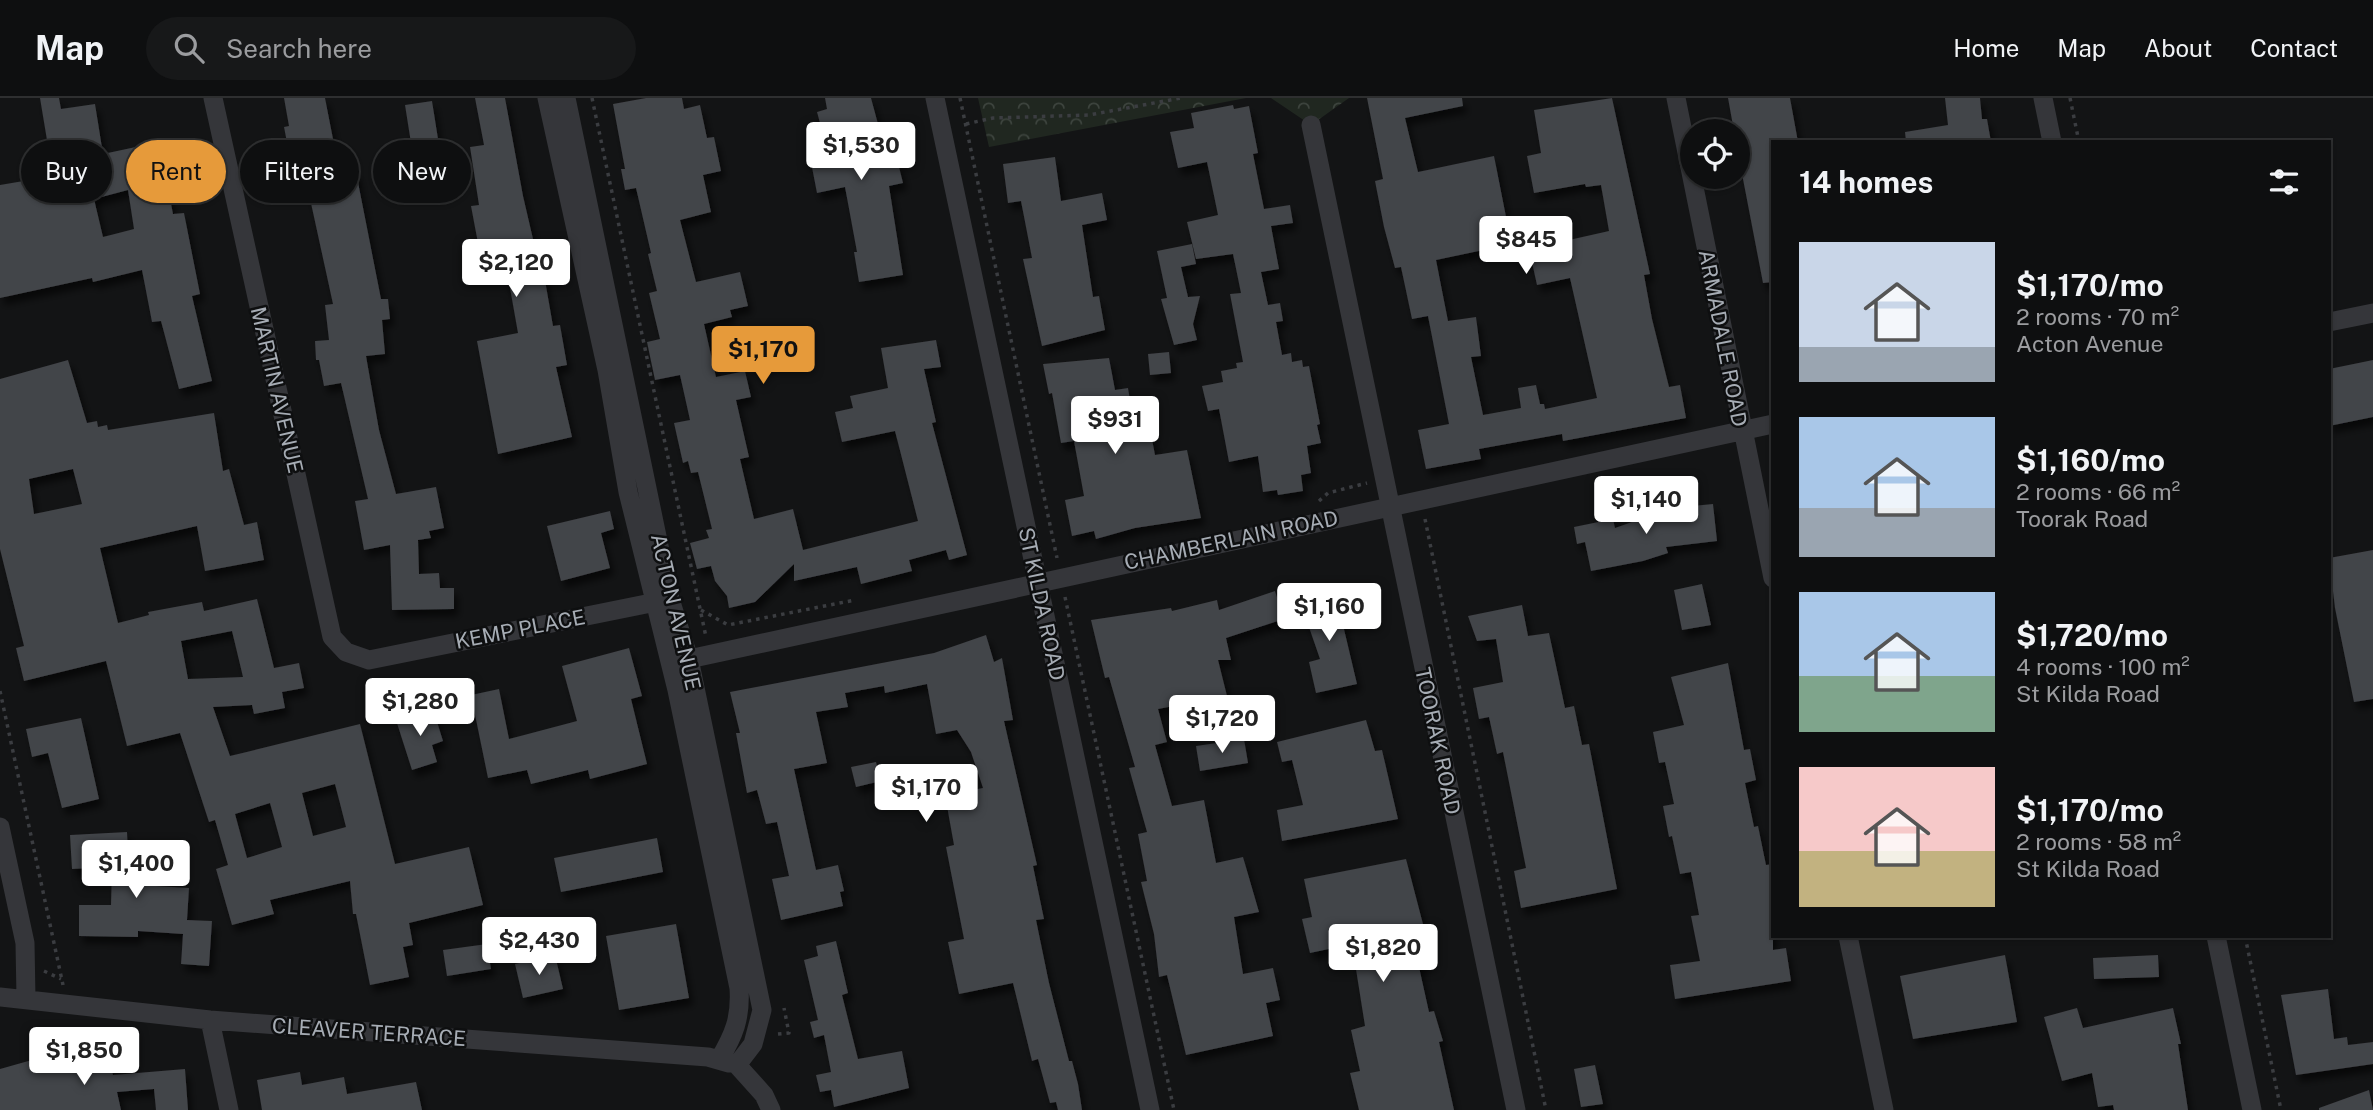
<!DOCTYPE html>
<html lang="en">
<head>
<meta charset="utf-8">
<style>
	body { margin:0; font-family:"Public Sans",sans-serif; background:#171819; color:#f1f3f6; height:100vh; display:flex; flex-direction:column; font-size:26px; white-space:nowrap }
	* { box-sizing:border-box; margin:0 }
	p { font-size:23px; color:#9b9c9f }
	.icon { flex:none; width:38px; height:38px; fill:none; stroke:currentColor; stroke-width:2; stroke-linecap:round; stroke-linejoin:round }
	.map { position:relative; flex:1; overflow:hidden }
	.drawer { position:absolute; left:1771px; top:42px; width:560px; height:798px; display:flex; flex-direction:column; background:#0e0f10; border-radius:0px; box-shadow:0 2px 5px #0004,0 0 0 2px #2e2f30 }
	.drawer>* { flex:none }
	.top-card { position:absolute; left:21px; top:42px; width:665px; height:63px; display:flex; gap:14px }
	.buttons { position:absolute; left:1680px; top:21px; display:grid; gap:14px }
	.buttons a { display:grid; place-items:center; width:70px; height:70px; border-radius:50%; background:#0e0f10; box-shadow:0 2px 5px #0004,0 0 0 2px #2e2f30; font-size:35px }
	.price { position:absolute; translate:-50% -60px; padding:0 16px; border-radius:7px; background:#fff; color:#222; font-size:23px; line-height:46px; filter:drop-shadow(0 2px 4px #0008) }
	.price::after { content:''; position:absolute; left:50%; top:42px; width:21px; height:16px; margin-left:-10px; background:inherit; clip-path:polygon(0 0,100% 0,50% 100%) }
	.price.on { background:#e69a3a; color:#111 }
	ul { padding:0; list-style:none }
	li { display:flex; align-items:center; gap:21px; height:175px; padding:0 28px }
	li span { display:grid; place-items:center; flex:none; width:196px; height:140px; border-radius:0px; color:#555 }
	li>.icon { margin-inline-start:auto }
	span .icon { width:84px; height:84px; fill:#fffc; stroke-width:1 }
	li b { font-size:30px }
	h2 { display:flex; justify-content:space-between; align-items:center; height:84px; padding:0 28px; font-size:30px }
	.chip { padding:0 24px; border-radius:32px; background:#0e0f10; box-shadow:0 2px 5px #0004,0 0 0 2px #2e2f30; font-size:24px; line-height:63px }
	.chip.on { background:#e69a3a; color:#111 }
	header { display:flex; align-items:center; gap:42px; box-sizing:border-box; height:98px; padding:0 35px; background:#0e0f10; border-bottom:2px solid #2e2f30 }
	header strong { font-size:33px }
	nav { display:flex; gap:38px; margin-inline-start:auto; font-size:24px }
	.search { width:490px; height:63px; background:#171819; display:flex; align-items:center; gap:18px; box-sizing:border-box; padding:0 24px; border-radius:38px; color:#9b9c9f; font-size:26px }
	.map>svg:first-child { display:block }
	.park { fill:url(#park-crowns) }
	.building { fill:#424448; fill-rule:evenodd; filter:url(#shadow) }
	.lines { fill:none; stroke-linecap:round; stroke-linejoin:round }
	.path { stroke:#3b3d41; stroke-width:3.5; stroke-dasharray:3.5 5; stroke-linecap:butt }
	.minor { stroke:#35363a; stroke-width:19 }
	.labels { text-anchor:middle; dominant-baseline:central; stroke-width:5; stroke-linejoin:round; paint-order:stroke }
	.street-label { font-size:21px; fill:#a6acb4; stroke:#0e0f10 }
</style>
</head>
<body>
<header>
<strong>Map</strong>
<div class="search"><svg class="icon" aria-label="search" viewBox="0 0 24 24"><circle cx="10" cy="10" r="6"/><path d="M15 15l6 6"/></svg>Search here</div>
<nav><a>Home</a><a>Map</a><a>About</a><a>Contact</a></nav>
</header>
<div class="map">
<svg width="2373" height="1012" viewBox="0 0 2373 1012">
	<defs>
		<pattern id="park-crowns" width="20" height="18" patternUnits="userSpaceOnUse" patternTransform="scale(1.75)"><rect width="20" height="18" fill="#202720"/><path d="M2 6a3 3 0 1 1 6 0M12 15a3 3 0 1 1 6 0" fill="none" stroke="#3d443e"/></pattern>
		<filter id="shadow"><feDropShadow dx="4" dy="7" stdDeviation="3.5" flood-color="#0009"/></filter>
	</defs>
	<rect width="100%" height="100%" fill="#131415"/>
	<!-- park -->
	<path class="park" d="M 978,0 L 1246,0 L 989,49 Z
		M 1271,0 L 1349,0 L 1311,27 Z"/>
	<!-- building -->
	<path class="building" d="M 40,0 L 59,0 L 61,11 L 95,6 L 103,56 L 159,44 L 173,116 L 184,115 L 200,196 L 192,198 L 212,283 L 179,291 L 161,223 L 152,224 L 142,172 L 93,184 L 92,180 L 0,200 L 0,87 L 53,78 ZM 128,92 L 134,131 L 103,139 L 94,101 Z
		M 284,0 L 325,0 L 333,41 L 323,42 L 330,79 L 356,74 L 381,201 L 388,201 L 390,221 L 382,222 L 385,256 L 366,258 L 379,332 L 396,396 L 436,389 L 444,430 L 429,433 L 431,440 L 418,442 L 419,476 L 439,475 L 440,490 L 454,490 L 454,511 L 392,512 L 390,447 L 364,452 L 355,403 L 368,401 L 341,285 L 324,288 L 319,262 L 316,262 L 315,243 L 329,242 L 325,207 L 333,206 L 304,73 L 293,75 L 284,29 L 289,28 Z
		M 475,0 L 505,0 L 523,98 L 540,171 L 543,171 L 553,228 L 560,227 L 567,267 L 556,269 L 572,339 L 498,356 L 477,243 L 518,235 L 504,156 L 481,161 L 471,108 L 479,107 L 470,49 L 484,47 Z
		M 646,0 L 682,0 L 684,11 L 700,7 L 707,40 L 714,39 L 721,73 L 703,77 L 711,114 L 680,122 L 696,184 L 740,174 L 748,208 L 730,212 L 732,219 L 704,226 L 716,279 L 745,273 L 751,299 L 736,302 L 749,359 L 740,361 L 754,421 L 793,411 L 803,452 L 918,423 L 895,333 L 842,344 L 835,314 L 853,310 L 850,298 L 888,290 L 881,250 L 936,242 L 941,269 L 924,271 L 936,324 L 932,325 L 967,457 L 949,462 L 946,452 L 909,462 L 912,473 L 861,486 L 857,469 L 794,483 L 794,466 L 755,504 L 729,510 L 727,498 L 715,483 L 711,468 L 697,471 L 690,445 L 709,440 L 706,432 L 712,431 L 698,374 L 691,375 L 688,363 L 683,365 L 674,325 L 690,322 L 680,277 L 655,282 L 647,244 L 660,241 L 649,195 L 657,193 L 648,156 L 651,155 L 636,90 L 625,92 L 621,71 L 625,71 L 613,6 Z
		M 825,0 L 871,0 L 889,67 L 898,65 L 903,85 L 889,88 L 903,177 L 859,184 L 854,154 L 857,154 L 845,89 L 817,95 L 810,59 L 828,55 L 817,14 L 827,11 Z
		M 1367,0 L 1462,0 L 1463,8 L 1405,20 L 1418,74 L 1494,58 L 1512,149 L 1493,152 L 1493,150 L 1436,162 L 1448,223 L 1476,219 L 1481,258 L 1471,259 L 1483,317 L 1521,310 L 1518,290 L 1536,287 L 1540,306 L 1544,306 L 1545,311 L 1597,300 L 1570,180 L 1537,187 L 1529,151 L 1609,133 L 1601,87 L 1586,89 L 1585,86 L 1534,95 L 1527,58 L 1541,55 L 1534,12 L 1612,0 L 1650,176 L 1644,177 L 1652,221 L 1669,289 L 1680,287 L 1686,320 L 1563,343 L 1562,336 L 1479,351 L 1481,361 L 1426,371 L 1418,332 L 1449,326 L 1428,218 L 1412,221 L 1401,169 L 1395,170 L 1384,129 L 1375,83 L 1383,81 Z
		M 1728,0 L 1790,0 L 1798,44 L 1773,44 L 1773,184 L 1763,185 L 1738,55 L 1738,33 L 1734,33 Z
		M 1945,0 L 1980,0 L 1982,21 L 1987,21 L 1991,44 L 1906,44 L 1905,34 L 1948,27 Z
		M 432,3 L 438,41 L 411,45 L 405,7 Z
		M 1233,7 L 1234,11 L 1249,8 L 1258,55 L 1253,56 L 1264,111 L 1290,107 L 1293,125 L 1271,128 L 1279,171 L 1261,174 L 1268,207 L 1280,205 L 1283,223 L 1276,224 L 1282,257 L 1291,255 L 1292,264 L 1302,262 L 1303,269 L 1309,268 L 1320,326 L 1317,327 L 1321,345 L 1307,348 L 1311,375 L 1301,377 L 1303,393 L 1278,397 L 1277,392 L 1263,394 L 1258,358 L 1229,364 L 1219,311 L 1208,313 L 1202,288 L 1223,284 L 1221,273 L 1237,270 L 1236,265 L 1243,264 L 1230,196 L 1241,195 L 1233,156 L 1196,161 L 1187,124 L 1218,117 L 1207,64 L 1178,70 L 1170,34 L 1194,30 L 1191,15 Z
		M 1055,59 L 1061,103 L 1102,95 L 1107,122 L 1082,127 L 1093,199 L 1099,198 L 1105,232 L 1042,248 L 1023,161 L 1032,160 L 1021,103 L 1008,105 L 1003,66 Z
		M 1192,146 L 1196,166 L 1181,169 L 1188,199 L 1200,198 L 1193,226 L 1197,242 L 1174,247 L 1161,201 L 1167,200 L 1157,153 Z
		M 1169,254 L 1171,275 L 1150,277 L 1148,256 Z
		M 1109,260 L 1115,292 L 1128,290 L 1136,339 L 1151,336 L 1155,357 L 1187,352 L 1201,420 L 1135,430 L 1096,441 L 1094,433 L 1072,438 L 1065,402 L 1084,398 L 1074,343 L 1061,345 L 1052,295 L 1049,296 L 1043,266 Z
		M 68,262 L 87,325 L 97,323 L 98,329 L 107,327 L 108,332 L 214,315 L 223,373 L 229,371 L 244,427 L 257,424 L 264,462 L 205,473 L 197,428 L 100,450 L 118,525 L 149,517 L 148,514 L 202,504 L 204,513 L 257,501 L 274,570 L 299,565 L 304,590 L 282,594 L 285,610 L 254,616 L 252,607 L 213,609 L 230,658 L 360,626 L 395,766 L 469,749 L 483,807 L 409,825 L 413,847 L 403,849 L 409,879 L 370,887 L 356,816 L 353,816 L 350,783 L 270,802 L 274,816 L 232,827 L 216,771 L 228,767 L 215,722 L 209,724 L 180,635 L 127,648 L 106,563 L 24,583 L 16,550 L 24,548 L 0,451 L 0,281 ZM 73,371 L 82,406 L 34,416 L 29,381 ZM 232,533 L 243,579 L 188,581 L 181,543 ZM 335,686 L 346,729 L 313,738 L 302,695 ZM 270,705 L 282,749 L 247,760 L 235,716 Z
		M 2373,262 L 2373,319 L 2329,328 L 2329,271 Z
		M 1713,406 L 1717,443 L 1666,449 L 1668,455 L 1643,463 L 1591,473 L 1585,444 L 1577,446 L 1574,429 L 1613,421 L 1615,430 L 1671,410 Z
		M 610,413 L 614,431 L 601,435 L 610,470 L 561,483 L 547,428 Z
		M 2373,452 L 2373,601 L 2354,604 L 2335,510 L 2329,460 Z
		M 1702,486 L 1711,527 L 1682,532 L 1674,492 Z
		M 1334,491 L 1346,526 L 1343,527 L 1357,586 L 1316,595 L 1309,564 L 1320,561 L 1300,503 Z
		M 1275,493 L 1284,521 L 1226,540 L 1231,562 L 1218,562 L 1227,598 L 1158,611 L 1167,644 L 1155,647 L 1172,708 L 1204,702 L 1216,765 L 1243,759 L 1259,814 L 1234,819 L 1243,876 L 1273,870 L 1280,902 L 1266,905 L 1273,938 L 1186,957 L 1167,877 L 1159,879 L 1154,836 L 1141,784 L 1147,783 L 1138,736 L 1147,734 L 1129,670 L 1135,669 L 1109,579 L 1105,580 L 1091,522 L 1171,510 L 1172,513 L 1217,502 L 1219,512 Z
		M 1522,507 L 1528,538 L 1549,535 L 1565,610 L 1574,608 L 1582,647 L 1589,646 L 1617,791 L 1521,810 L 1514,773 L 1526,770 L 1503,654 L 1497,656 L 1489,619 L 1479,621 L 1473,590 L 1503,584 L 1496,541 L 1477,543 L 1468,518 Z
		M 986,537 L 994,564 L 1002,560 L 1013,622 L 1004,623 L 1037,767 L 1033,768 L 1044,821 L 1036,822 L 1049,885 L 1069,963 L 1072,963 L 1078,986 L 1082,1012 L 1058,1012 L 1056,1004 L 1050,1005 L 1038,961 L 1032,963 L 1013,885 L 959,896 L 948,844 L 964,841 L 946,749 L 954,747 L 945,697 L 983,690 L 971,654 L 957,632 L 936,636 L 927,586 L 885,595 L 884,588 L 845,595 L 848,609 L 816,614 L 827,665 L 794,671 L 816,772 L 838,767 L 844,793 L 840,794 L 843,808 L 781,822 L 772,781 L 789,778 L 777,724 L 766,726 L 757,692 L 747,695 L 736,635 L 740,635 L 730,594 L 934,555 Z
		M 629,550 L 642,598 L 631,601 L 647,666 L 590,681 L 588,672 L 531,686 L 527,672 L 488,680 L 471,597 L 499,591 L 509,641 L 577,623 L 562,568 Z
		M 1728,565 L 1744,652 L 1750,651 L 1756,682 L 1745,685 L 1754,729 L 1758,728 L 1766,767 L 1773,766 L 1773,852 L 1786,850 L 1791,883 L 1675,901 L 1670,867 L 1700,863 L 1691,818 L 1699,817 L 1691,774 L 1680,776 L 1672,738 L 1669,739 L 1663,708 L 1674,706 L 1665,664 L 1659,665 L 1653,634 L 1684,627 L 1671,579 Z
		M 433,611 L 443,643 L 432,647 L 437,664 L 412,672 L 396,622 Z
		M 81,620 L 99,701 L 62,710 L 48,655 L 32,659 L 26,631 Z
		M 1366,622 L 1375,653 L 1382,652 L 1398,721 L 1282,743 L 1277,712 L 1303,707 L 1292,662 L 1282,664 L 1277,644 Z
		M 1244,641 L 1248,665 L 1200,673 L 1196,648 Z
		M 876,664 L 881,683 L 856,689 L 851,669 Z
		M 127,734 L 129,774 L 139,774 L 139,787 L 189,790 L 187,822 L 212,823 L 209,868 L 181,866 L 183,836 L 138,833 L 138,839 L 79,838 L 79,807 L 111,807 L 112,769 L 72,771 L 70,737 Z
		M 657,740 L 663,774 L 561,794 L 554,760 Z
		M 1406,761 L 1424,830 L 1416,831 L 1423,868 L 1419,869 L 1429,914 L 1434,913 L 1443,943 L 1439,944 L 1454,1012 L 1359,1012 L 1350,975 L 1360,973 L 1351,932 L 1365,928 L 1352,846 L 1310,855 L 1302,821 L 1312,819 L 1304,781 Z
		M 676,826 L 689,900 L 619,912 L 606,838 Z
		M 836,843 L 848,895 L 842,897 L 858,961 L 902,953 L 909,990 L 834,1009 L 831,992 L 820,994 L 816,977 L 831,974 L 824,937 L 814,940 L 810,924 L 818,922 L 804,862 L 818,858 L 816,848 Z
		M 487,846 L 491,871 L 447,878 L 443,852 Z
		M 555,857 L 563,891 L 523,900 L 515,866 Z
		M 2005,857 L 2017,924 L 1913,941 L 1900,878 Z
		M 2158,857 L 2159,879 L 2094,881 L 2093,860 Z
		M 2328,891 L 2334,941 L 2347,939 L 2348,947 L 2373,944 L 2373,966 L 2296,977 L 2281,897 Z
		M 2077,910 L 2083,930 L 2173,910 L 2181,946 L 2178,946 L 2188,1012 L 2114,1012 L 2113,1007 L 2098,1009 L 2092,975 L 2062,983 L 2044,919 Z
		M 46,958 L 49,968 L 85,960 L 88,974 L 111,969 L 113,977 L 185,971 L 188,1012 L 156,1012 L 154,991 L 117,994 L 121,1012 L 0,1012 L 0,971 Z
		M 1595,967 L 1603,1006 L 1581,1009 L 1574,971 Z
		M 300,974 L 302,987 L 344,979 L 347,996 L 416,984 L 422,1012 L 262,1012 L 257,982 Z
		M 2369,992 L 2373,1012 L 2319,1012 L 2319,1010 Z"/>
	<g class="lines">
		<!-- path -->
		<path class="path" d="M 592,0 L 706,539
			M 960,0 L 1057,460
			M 2070,0 L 2079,44
			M 966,26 L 993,20 L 1089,17 L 1181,0
			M 1319,403 L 1328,395 L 1367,385
			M 1425,421 L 1546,1012
			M 1065,499 L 1174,1012
			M 701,512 L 728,527 L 855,502
			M 0,593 L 63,887
			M 2245,838 L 2281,1012
			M 44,873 L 61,881
			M 778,936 L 789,935 L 784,910"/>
		<!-- minor -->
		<path class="minor" d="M 213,0 L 332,539 L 346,554 L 369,562 L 666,502
			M 547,0 L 607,272 L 628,394 L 677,592 L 739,890 C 741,920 734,937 719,962
			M 566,0 L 670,501 L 689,561 L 762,912 L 753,946 L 737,967
			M 935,0 L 1150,1012
			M 1676,0 L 1773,480
			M 2043,0 L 2052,44
			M 1311,27 L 1516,1012
			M 2329,224 L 2373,215
			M 689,561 L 1773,326
			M 0,729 L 25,845 L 26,900
			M 1848,838 L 1884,1012
			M 2216,838 L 2252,1012
			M 0,899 L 210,922 L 708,959 L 729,965
			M 210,922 L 229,1012
			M 737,967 L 764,997 L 771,1012"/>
	</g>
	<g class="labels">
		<!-- street labels -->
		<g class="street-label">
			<text transform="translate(1723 240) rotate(79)">ARMADALE ROAD</text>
			<text transform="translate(277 292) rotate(77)">MARTIN AVENUE</text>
			<text transform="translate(1231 442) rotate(-12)">CHAMBERLAIN ROAD</text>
			<text transform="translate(1042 506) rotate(78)">ST KILDA ROAD</text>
			<text transform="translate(676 514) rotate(77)">ACTON AVENUE</text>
			<text transform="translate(520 531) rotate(-11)">KEMP PLACE</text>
			<text transform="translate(1438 643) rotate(78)">TOORAK ROAD</text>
			<text transform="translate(369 934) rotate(4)">CLEAVER TERRACE</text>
		</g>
	</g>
</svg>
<div class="buttons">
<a><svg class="icon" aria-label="locate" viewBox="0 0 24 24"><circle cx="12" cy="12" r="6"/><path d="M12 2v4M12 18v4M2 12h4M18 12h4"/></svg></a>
</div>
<b class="price" style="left:861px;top:84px">$1,530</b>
<b class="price" style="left:1526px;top:178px">$845</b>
<b class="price" style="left:516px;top:201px">$2,120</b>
<b class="price on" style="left:763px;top:288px">$1,170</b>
<b class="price" style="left:1115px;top:358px">$931</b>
<b class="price" style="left:1646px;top:438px">$1,140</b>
<b class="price" style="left:1329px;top:545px">$1,160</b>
<b class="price" style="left:420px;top:640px">$1,280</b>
<b class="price" style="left:1222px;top:657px">$1,720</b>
<b class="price" style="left:926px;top:726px">$1,170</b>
<b class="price" style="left:136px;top:802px">$1,400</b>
<b class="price" style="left:539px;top:879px">$2,430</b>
<b class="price" style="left:1383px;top:886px">$1,820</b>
<b class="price" style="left:84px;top:989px">$1,850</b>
<div class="top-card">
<a class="chip">Buy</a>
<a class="chip on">Rent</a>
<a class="chip">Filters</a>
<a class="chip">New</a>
</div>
<section class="drawer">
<h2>14 homes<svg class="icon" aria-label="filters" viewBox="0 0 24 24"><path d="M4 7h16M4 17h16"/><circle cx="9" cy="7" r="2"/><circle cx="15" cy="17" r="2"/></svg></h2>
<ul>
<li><span style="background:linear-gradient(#c9d6e8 75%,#9aa5b1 0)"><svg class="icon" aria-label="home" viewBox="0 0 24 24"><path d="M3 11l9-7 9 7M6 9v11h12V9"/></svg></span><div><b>$1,170/mo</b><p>2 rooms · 70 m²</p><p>Acton Avenue</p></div></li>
<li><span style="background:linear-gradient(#a9c7e8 65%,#9aa5b1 0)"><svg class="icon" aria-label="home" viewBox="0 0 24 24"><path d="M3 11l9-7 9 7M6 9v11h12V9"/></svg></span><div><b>$1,160/mo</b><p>2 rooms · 66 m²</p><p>Toorak Road</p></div></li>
<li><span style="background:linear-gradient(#a9c7e8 60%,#7fa58c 0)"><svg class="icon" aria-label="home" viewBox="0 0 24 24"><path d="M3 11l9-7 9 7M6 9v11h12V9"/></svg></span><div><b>$1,720/mo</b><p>4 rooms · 100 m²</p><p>St Kilda Road</p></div></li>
<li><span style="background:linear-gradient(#f6c9c9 60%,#c2b280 0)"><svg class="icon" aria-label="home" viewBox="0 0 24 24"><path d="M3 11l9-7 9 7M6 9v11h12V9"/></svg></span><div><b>$1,170/mo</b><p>2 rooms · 58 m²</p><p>St Kilda Road</p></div></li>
</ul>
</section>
</div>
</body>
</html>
